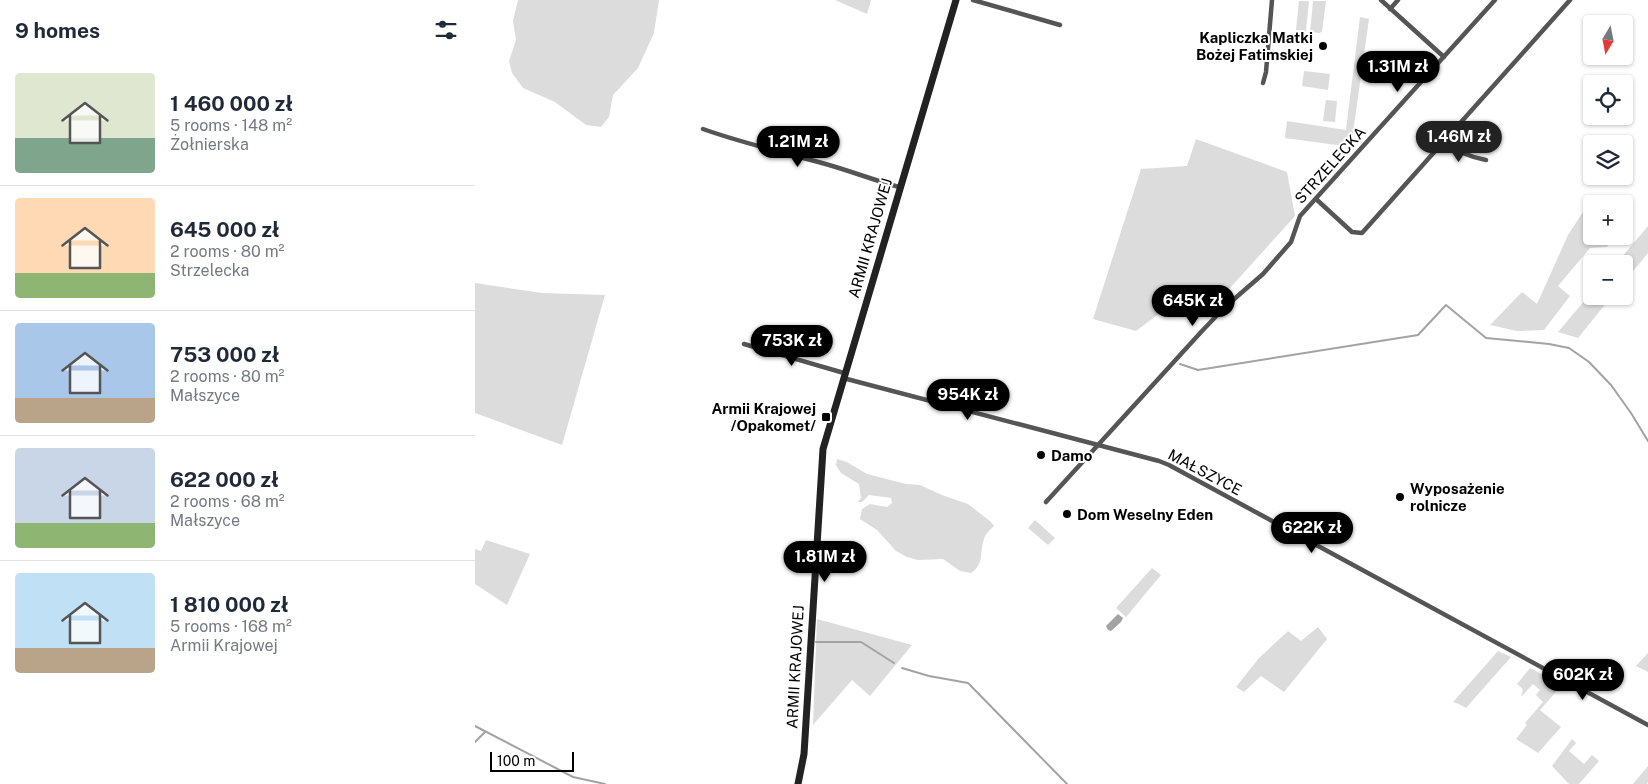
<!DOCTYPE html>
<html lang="en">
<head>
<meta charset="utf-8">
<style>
	body { margin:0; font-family:"Public Sans",sans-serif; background:#f2f2f3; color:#1f2937; height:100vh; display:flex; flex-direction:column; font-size:19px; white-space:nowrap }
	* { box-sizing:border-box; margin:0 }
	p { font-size:16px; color:#747a83 }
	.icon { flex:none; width:28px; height:28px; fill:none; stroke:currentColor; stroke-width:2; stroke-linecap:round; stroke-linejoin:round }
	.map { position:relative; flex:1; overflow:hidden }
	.drawer { display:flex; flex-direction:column; background:#fff; width:475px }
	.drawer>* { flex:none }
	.needle { width:32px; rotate:190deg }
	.buttons { position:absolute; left:1108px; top:15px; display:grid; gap:10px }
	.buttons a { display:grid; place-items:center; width:50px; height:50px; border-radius:5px; background:#fff; box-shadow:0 1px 4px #0004; font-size:25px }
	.scale { position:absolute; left:15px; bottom:12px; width:84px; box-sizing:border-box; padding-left:5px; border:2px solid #000; border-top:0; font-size:14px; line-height:18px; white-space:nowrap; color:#000; -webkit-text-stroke:4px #fff; paint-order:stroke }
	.price { position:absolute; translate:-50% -42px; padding:0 11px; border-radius:18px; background:#000; color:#fff; font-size:16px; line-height:32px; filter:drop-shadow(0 1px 2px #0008) }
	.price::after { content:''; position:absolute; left:50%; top:30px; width:15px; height:11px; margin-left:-8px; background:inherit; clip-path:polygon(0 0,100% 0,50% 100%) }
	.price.on { background:#222; color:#fff }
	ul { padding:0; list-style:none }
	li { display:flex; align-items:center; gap:15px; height:125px; padding:0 15px }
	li+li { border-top:1px solid #e0e1e3 }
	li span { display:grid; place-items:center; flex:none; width:140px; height:100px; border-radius:5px; color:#555 }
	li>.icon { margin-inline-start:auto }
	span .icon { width:60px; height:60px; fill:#fffc; stroke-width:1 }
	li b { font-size:21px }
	h2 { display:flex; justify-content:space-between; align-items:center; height:60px; padding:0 15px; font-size:21px }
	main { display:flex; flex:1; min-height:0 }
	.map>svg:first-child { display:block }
	.green { fill:#dcdcdc }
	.water { fill:#a3a3a3 }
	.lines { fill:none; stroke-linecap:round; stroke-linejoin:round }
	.stream { stroke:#a3a3a3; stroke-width:2 }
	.street { stroke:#555; stroke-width:4.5 }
	.secondary { stroke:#222; stroke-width:7 }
	.poi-dot { fill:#000; stroke:#fff; stroke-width:2 }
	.labels { text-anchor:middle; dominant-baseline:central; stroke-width:4; stroke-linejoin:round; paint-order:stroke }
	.poi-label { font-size:15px; font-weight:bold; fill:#000; stroke:#fff; text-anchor:start }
	.street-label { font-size:15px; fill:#000; stroke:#fff }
</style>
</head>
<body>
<main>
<section class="drawer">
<h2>9 homes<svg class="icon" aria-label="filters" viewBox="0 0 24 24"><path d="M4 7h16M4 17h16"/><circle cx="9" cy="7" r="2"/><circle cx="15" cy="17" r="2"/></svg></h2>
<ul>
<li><span style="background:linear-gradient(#dfe7d0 65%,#7fa58c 0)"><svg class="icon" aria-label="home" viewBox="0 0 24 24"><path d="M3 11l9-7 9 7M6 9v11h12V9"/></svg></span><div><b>1 460 000 zł</b><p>5 rooms · 148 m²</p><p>Żołnierska</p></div></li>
<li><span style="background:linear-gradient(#ffd9b3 75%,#8fb573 0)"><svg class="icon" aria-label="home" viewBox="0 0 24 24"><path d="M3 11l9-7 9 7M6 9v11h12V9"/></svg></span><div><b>645 000 zł</b><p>2 rooms · 80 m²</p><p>Strzelecka</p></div></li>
<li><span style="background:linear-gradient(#a9c7e8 75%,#b9a48a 0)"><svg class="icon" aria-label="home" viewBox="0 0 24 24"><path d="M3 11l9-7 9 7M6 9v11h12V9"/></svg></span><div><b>753 000 zł</b><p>2 rooms · 80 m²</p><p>Małszyce</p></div></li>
<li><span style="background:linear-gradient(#c9d6e8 75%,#8fb573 0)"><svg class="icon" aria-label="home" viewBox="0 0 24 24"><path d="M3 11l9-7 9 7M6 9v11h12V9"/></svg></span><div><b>622 000 zł</b><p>2 rooms · 68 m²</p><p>Małszyce</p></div></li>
<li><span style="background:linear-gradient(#bfe0f5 75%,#b9a48a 0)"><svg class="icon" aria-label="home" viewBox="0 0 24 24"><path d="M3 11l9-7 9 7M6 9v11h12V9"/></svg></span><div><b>1 810 000 zł</b><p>5 rooms · 168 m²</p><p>Armii Krajowej</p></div></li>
</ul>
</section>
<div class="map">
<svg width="1173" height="784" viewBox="0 0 1173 784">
	<rect width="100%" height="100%" fill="#fff"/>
	<!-- green -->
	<path class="green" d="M 43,0 L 184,0 L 179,33 L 163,68 L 138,95 L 134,117 L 126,127 L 111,125 L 80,102 L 48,88 L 37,73 L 34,61 L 41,40 L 38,21 Z
		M 360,0 L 396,0 L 392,14 Z
		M 824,1 L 834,1 L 831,31 L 821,30 Z
		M 838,1 L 851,1 L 847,31 L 845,33 L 835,32 Z
		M 885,17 L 894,19 L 876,147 L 810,138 L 812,121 L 871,130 Z
		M 829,71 L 855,74 L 853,90 L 827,86 Z
		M 851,100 L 862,101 L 860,122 L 848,121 Z
		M 721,139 L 812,172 L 820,216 L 755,288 L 702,311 L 685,313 L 661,331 L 618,319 L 666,169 L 712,166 Z
		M 1116,206 L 1116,236 L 1141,236 L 1132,247 L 1115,248 L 1083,286 L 1095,296 L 1069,330 L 1042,331 L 1015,325 L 1047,292 L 1062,304 L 1093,235 L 1110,209 Z
		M 1173,226 L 1173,253 L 1149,282 L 1149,264 L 1141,264 Z
		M 0,283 L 67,293 L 130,295 L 87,445 L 0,413 Z
		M 1116,293 L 1116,296 L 1137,296 L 1103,338 L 1083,332 Z
		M 362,459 L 372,462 L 392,474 L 431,484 L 445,485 L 467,495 L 493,504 L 516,522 L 519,526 C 515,530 510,534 509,539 C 504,554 510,563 496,573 L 485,571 L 468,559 L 443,560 L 432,557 L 421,551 L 402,530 L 385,519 L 387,509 L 395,504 L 412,507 L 417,503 L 416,498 L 394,495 L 387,502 L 383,502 L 386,498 L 384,484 L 366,473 L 361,465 Z
		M 560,520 L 580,538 L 573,545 L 553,528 Z
		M 11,540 L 55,554 L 32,605 L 0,584 L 0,549 L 6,551 Z
		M 677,568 L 686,575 L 651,617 L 641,608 Z
		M 342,619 L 437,645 L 395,696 L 377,680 L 338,725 Z
		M 843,627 L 852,639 L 809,692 L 786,676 L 769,692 L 761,687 L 784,658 L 813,631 L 826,641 Z
		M 1023,651 L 1036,657 L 991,708 L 984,704 L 978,702 Z
		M 1173,653 L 1173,672 L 1161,666 Z
		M 1055,668 L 1087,685 L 1065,710 L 1086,727 L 1063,753 L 1041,739 L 1052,725 L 1050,723 L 1068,702 L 1061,695 L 1065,690 L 1058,684 L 1046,697 L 1048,689 L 1042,684 Z
		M 1097,739 L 1101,743 L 1094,751 L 1109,764 L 1117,755 L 1124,761 L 1104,784 L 1094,784 L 1077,766 Z
		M 1173,766 L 1173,782 L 1172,784 L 1158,784 Z"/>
	<!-- water -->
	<path class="water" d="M 643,614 L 648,618 L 646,622 L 636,631 L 633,630 L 631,626 Z"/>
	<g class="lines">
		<!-- stream -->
		<path class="stream" d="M 705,364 L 723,370 L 943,335 L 971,305 L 1011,338 L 1074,344 L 1094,348 L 1114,362 L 1136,385 L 1156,413 L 1173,441
			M 341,642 L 386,642 L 419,663
			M 427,668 L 454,676 L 493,683 L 592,784
			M 0,726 L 98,777 L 130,784
			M 0,742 L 10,732"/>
		<!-- street -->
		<path class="street" d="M 498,0 L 585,25
			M 906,0 L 969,57
			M 915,9 L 923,0
			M 788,83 L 791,72 L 797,0
			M 228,129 C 267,143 307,152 347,163 C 373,170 398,180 424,187
			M 969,142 C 982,152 995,157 1011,160
			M 841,199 L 877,232 L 887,233 L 1095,0
			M 269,344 L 369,373
			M 368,378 L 684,461 L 694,465 L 1173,725
			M 571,502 L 727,331 L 750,307 L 788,274 L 816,242 L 825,216 L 1020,0"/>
		<!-- secondary -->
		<path class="secondary" d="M 323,784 L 329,754 L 348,449 L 481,0"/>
	</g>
	<!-- markers -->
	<g class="poi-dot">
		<circle cx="848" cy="46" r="5"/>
		<rect x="346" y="412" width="10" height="10" rx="2.5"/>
		<circle cx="566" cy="455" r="5"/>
		<circle cx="925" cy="497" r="5"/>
		<circle cx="592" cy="514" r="5"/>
	</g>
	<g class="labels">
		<!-- poi labels -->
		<g class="poi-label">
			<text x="838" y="37" text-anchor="end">Kapliczka Matki<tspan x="838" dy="17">Bożej Fatimskiej</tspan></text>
			<text x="341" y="408" text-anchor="end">Armii Krajowej<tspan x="341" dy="17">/Opakomet/</tspan></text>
			<text x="576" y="455">Damo</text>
			<text x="935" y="488">Wyposażenie<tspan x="935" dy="17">rolnicze</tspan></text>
			<text x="602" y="514">Dom Weselny Eden</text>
		</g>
		<!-- street labels -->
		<g class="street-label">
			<text transform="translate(855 165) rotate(-48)">STRZELECKA</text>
			<text transform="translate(395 238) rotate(-74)">ARMII KRAJOWEJ</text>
			<text transform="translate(730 472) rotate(28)">MAŁSZYCE</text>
			<text transform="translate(320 667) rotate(-87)">ARMII KRAJOWEJ</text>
		</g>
	</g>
</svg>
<div class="buttons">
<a><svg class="needle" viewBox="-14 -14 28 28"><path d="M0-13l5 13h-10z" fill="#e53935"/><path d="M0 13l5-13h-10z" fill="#747a83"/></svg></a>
<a><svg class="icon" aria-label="locate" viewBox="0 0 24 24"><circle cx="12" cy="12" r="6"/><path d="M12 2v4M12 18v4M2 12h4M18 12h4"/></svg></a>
<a><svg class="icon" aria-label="layers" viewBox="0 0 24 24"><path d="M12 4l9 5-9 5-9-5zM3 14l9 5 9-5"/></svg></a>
<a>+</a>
<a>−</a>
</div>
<div class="scale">100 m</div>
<b class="price" style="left:923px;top:93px">1.31M zł</b>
<b class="price on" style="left:984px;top:163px">1.46M zł</b>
<b class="price" style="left:323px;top:168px">1.21M zł</b>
<b class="price" style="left:718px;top:327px">645K zł</b>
<b class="price" style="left:317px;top:367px">753K zł</b>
<b class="price" style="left:493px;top:421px">954K zł</b>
<b class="price" style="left:837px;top:554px">622K zł</b>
<b class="price" style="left:350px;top:583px">1.81M zł</b>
<b class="price" style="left:1108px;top:701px">602K zł</b>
</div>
</main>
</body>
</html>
